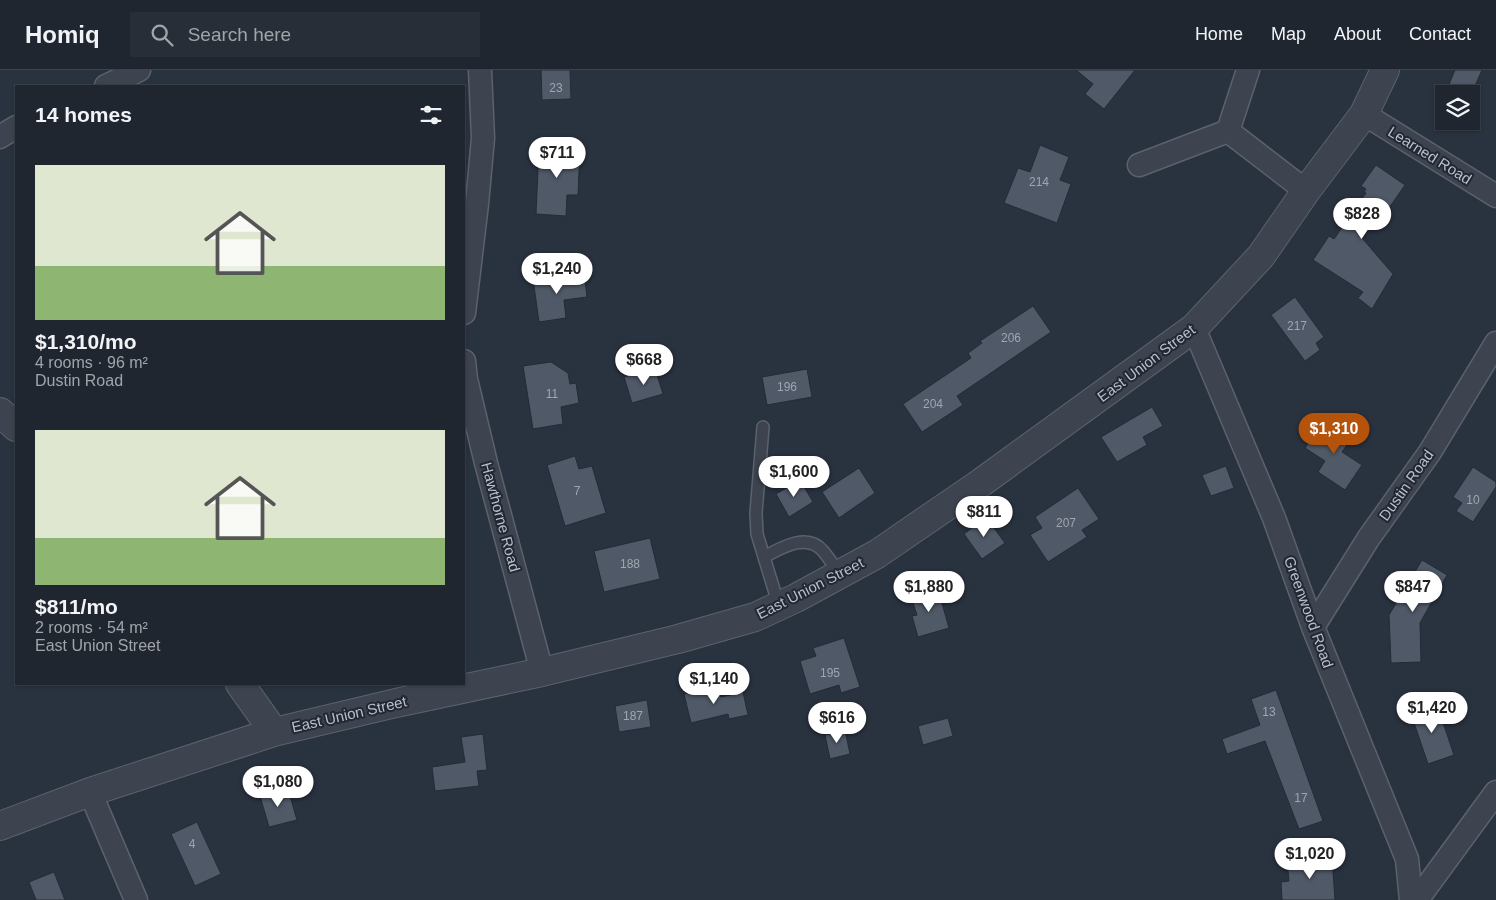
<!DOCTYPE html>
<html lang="en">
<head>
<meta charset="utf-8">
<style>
	body { margin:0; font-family:Helvetica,sans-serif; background:#272e37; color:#f1f3f6; height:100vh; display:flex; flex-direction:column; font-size:19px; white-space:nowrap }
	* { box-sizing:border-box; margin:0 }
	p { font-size:16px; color:#a1a5aa }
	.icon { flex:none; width:28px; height:28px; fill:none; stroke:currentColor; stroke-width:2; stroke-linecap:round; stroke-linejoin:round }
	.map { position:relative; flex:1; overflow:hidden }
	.drawer { position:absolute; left:15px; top:15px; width:450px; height:600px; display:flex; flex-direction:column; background:#1f262f; border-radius:0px; box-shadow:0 1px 4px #0004,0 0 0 1px #3c434b }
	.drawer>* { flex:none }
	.tools { position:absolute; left:1435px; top:15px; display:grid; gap:10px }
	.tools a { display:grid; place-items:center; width:45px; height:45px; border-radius:0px; background:#1f262f; box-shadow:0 1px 4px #0004,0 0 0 1px #3c434b; font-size:25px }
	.price { position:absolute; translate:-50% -42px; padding:0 11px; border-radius:18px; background:#fff; color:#222; font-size:16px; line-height:32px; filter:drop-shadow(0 1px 2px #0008) }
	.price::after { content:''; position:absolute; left:50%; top:30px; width:15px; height:11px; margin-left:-8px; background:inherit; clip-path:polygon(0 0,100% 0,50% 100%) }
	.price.current { background:#b45309; color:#fff }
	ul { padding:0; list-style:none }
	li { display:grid; align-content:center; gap:10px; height:265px; padding:0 20px }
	li span { display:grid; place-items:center; height:155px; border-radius:0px; color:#555 }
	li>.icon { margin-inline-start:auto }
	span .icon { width:90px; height:90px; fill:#fffc; stroke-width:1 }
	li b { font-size:21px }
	h2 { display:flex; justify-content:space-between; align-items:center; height:60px; padding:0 20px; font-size:21px }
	header { display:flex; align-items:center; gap:30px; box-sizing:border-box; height:70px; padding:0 25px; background:#1f262f; border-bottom:1px solid #3c434b }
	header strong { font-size:24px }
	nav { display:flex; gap:28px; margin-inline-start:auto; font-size:18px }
	.search { width:350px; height:45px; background:#272e37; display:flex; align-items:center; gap:12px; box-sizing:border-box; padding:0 18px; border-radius:0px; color:#a1a5aa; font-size:19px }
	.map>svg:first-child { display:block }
	.building { fill:#505967; stroke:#242b36 }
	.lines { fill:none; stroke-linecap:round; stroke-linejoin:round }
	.service-casing { stroke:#5b626c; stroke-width:14 }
	.minor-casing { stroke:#5b626c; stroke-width:25 }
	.tertiary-casing { stroke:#5b626c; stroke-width:30 }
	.service { stroke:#3d444f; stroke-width:11 }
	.minor { stroke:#3d444f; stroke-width:22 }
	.tertiary { stroke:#3d444f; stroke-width:28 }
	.labels { text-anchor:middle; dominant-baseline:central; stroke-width:4; stroke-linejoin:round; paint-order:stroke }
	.number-label { font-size:12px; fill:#a0a6b0 }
	.street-label { font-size:15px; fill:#babfc9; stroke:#222934 }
</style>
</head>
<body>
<header>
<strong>Homiq</strong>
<div class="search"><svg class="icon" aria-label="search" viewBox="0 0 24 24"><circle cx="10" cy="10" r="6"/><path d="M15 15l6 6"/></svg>Search here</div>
<nav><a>Home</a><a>Map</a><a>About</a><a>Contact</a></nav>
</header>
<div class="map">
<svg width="1496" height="830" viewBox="0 0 1496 830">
	<rect width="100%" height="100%" fill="#29323f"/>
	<!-- building -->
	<path class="building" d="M 541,0 L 570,0 L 571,29 L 542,30 Z
		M 1076,0 L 1135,0 L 1104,39 L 1085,24 L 1093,14 Z
		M 1455,0 L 1482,0 L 1471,25 L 1471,24 L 1445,24 Z
		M 1040,75 L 1069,87 L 1060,110 L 1071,114 L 1057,153 L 1004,133 L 1018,98 L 1030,102 Z
		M 539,77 L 580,78 L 578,125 L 567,125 L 566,146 L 536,144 Z
		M 1376,95 L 1405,115 L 1389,138 L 1386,136 L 1383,139 L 1362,168 L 1393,204 L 1372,239 L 1358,228 L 1363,222 L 1313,190 L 1329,166 L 1334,169 L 1366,123 L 1364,122 L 1366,119 L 1361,116 Z
		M 584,203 L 587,227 L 564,230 L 566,248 L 539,252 L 533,209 Z
		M 1295,227 L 1324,267 L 1316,273 L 1320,280 L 1305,291 L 1271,245 Z
		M 1033,236 L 1051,262 L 957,326 L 963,335 L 922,362 L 903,334 L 971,288 L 968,283 L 982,273 L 980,271 Z
		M 551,292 L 568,303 L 570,314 L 576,313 L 579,333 L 561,337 L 563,354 L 533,359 L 523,296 Z
		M 655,298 L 663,324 L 632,333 L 624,307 Z
		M 807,299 L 812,327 L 767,335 L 762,307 Z
		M 1152,337 L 1163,356 L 1143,367 L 1147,375 L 1117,392 L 1101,367 Z
		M 1323,350 L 1351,369 L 1342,382 L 1362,395 L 1345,420 L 1318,402 L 1325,391 L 1305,378 Z
		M 575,386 L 579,399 L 592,396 L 606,443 L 565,456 L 547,395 Z
		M 1226,396 L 1234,418 L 1211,426 L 1202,405 Z
		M 1473,397 L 1496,412 L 1496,417 L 1473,452 L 1456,441 L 1462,433 L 1453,427 Z
		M 859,398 L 875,423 L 839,448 L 822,422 Z
		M 800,410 L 813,432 L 789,447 L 776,424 Z
		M 1078,418 L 1099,449 L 1082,460 L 1087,467 L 1048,492 L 1030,465 L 1042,458 L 1035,447 Z
		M 986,447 L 1005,473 L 982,489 L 964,464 Z
		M 650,468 L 660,509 L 604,522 L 594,481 Z
		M 1422,490 L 1447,505 L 1420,553 L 1421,592 L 1391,593 L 1389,545 Z
		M 938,519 L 949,558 L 918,567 L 912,546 L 917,545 L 911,527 Z
		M 844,568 L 860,617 L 841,623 L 839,615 L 810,624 L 800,591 L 816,586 L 813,578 Z
		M 718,616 L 721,627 L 743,622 L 748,645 L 729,649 L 728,644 L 691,653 L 684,624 Z
		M 1276,620 L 1323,751 L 1299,759 L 1265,671 L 1227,684 L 1222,669 L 1260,655 L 1251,629 Z
		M 647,630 L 651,657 L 619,662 L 615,636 Z
		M 1437,635 L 1454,685 L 1428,694 L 1411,644 Z
		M 948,648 L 953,666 L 923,675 L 918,656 Z
		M 845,660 L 850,684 L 830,689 L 825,665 Z
		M 483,664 L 487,700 L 477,701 L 479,716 L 435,721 L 432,697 L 465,692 L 461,667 Z
		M 288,719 L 297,750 L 269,757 L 260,726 Z
		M 197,752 L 221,804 L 195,816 L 171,764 Z
		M 1332,787 L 1335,830 L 1282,830 L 1281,812 L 1289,811 L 1287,791 Z
		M 54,802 L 65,830 L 36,830 L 29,812 Z"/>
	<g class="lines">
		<!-- service casing -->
		<g class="service-casing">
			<path id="service" d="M 763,357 L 756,443 L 757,464 L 779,536
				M 764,487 C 781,478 807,462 823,481 C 829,488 834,496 839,504"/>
		</g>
		<!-- minor casing -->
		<g class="minor-casing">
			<path id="minor" d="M 1248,0 L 1228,61 L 1306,121
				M 106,16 L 139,0
				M 1364,44 L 1496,126
				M 0,67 L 16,57
				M 1139,95 L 1228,61
				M 464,243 L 477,134 L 483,68 L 480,0
				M 1194,258 L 1274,448 L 1313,557 L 1407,789 L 1411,830
				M 464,291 L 466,309 L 486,393 L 542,602
				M 1313,557 L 1368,469 L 1430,382 L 1496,273
				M 90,722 L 136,830
				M 1417,830 L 1496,722"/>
		</g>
		<!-- tertiary casing -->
		<g class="tertiary-casing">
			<path id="tertiary" d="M 0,342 L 16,357
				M 240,614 L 274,662
				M 0,756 L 90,722 L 274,662 L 396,633 L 542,602 L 678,569 L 755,547 L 796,528 L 877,484 L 982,412 L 1194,258 L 1261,186 L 1306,121 L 1364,44 L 1385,0"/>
		</g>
		<!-- service -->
		<use href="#service" class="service"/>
		<!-- minor -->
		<use href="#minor" class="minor"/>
		<!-- tertiary -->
		<use href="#tertiary" class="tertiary"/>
	</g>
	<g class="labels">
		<!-- number labels -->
		<g class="number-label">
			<text x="556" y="18">23</text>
			<text x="1039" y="112">214</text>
			<text x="1297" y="256">217</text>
			<text x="1011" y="268">206</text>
			<text x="787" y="317">196</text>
			<text x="552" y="324">11</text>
			<text x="933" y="334">204</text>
			<text x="577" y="421">7</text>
			<text x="1473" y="430">10</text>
			<text x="1066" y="453">207</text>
			<text x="630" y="494">188</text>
			<text x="830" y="603">195</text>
			<text x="1269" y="642">13</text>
			<text x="633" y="646">187</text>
			<text x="1301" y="728">17</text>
			<text x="192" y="774">4</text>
		</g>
		<!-- street labels -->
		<g class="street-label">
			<text transform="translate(1430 85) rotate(32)">Learned Road</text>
			<text transform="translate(1146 293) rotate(-37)">East Union Street</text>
			<text transform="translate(1406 415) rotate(-55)">Dustin Road</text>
			<text transform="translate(501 447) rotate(75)">Hawthorne Road</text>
			<text transform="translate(810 518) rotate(-27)">East Union Street</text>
			<text transform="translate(1309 542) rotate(70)">Greenwood Road</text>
			<text transform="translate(349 644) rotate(-13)">East Union Street</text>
		</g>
	</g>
</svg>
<div class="tools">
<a><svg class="icon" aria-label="layers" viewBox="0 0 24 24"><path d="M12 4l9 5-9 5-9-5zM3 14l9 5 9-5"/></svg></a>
</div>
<b class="price" style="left:557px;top:109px">$711</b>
<b class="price" style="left:1362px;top:170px">$828</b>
<b class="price" style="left:557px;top:225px">$1,240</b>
<b class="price" style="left:644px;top:316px">$668</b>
<b class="price current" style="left:1334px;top:385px">$1,310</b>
<b class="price" style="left:794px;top:428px">$1,600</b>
<b class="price" style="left:984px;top:468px">$811</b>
<b class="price" style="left:929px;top:543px">$1,880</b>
<b class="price" style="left:1413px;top:543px">$847</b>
<b class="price" style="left:714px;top:635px">$1,140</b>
<b class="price" style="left:1432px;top:664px">$1,420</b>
<b class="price" style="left:837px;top:674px">$616</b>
<b class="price" style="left:278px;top:738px">$1,080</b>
<b class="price" style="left:1310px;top:810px">$1,020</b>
<section class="drawer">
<h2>14 homes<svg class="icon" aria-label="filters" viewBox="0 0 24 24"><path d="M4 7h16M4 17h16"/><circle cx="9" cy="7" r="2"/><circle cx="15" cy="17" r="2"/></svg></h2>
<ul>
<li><span style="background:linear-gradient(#dfe7d0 65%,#8fb573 0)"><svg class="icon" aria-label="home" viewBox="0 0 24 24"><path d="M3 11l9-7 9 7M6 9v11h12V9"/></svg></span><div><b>$1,310/mo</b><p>4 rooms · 96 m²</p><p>Dustin Road</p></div></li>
<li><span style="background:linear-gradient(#dfe7d0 70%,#8fb573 0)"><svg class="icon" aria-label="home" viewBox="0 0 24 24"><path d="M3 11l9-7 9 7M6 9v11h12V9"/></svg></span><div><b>$811/mo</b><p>2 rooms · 54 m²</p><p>East Union Street</p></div></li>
</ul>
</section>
</div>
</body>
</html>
